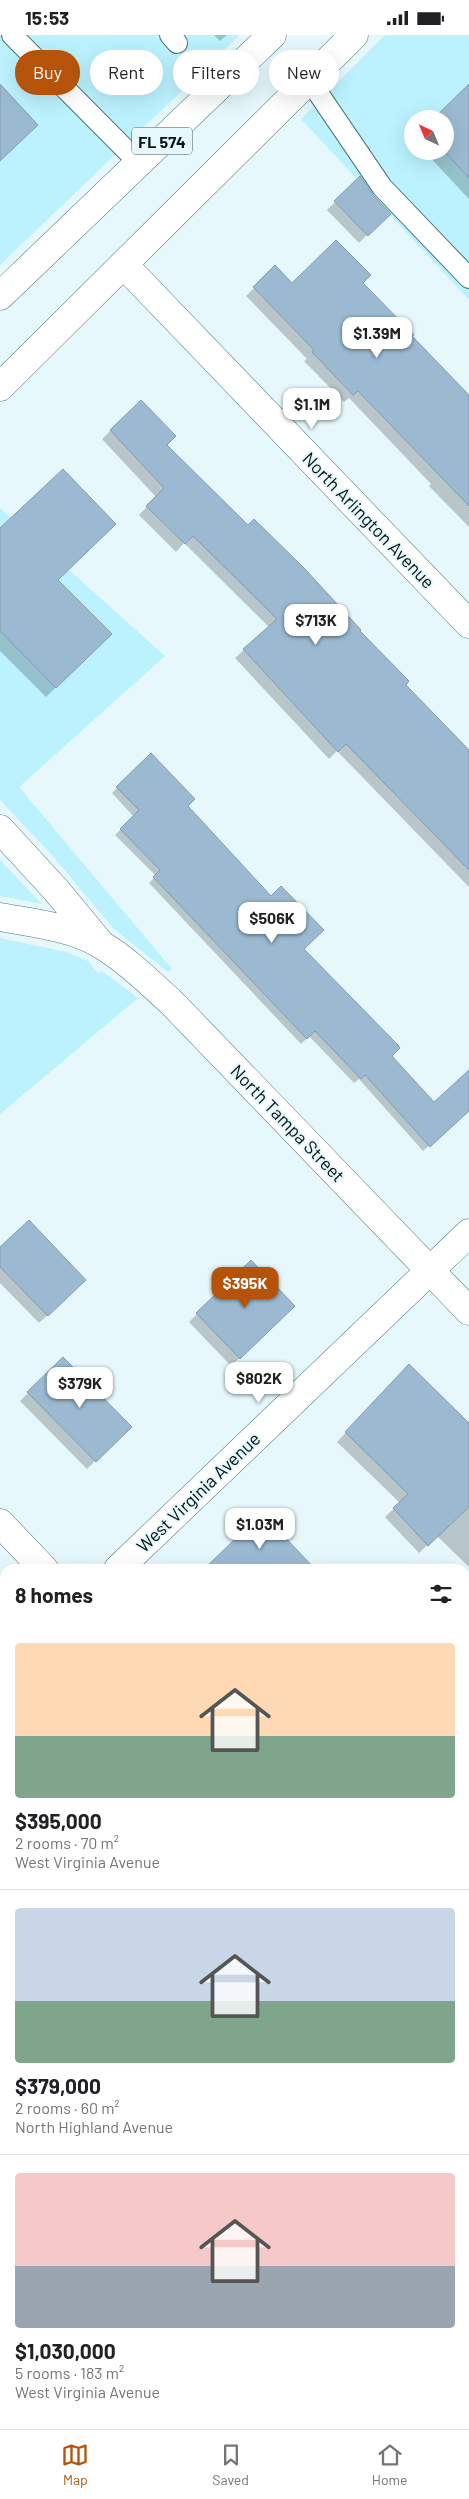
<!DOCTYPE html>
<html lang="en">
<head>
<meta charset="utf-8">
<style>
	body { margin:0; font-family:Barlow,sans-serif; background:#f2f2f2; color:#202124; height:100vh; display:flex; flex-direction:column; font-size:19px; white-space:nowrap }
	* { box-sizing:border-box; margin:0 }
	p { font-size:16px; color:#757577 }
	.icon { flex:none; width:28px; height:28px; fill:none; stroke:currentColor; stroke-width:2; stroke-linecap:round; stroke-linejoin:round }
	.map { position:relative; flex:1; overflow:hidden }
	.side { position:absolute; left:0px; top:1529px; width:470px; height:866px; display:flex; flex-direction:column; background:#fff; border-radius:15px 15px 0 0; box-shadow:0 5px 20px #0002 }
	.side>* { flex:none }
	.top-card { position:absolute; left:15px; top:15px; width:440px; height:45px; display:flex; gap:10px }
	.needle { width:32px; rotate:316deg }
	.buttons { position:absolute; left:404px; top:75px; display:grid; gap:10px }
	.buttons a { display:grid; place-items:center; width:50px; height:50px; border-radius:50%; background:#fff; box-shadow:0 5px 20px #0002; font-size:25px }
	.price { position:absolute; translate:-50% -42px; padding:0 11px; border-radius:10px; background:#fff; color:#222; font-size:16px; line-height:32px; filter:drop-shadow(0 1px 2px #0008) }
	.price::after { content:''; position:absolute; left:50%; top:30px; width:15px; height:11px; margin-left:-8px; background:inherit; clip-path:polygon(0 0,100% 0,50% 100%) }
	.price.on { background:#b45309; color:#fff }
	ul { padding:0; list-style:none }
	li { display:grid; align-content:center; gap:10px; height:265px; padding:0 15px }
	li+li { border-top:1px solid #e0e0e0 }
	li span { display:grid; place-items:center; height:155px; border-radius:5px; color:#555 }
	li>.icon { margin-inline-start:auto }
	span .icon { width:90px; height:90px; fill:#fffc; stroke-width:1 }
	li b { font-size:21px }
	h2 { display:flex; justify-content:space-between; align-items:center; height:60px; padding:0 15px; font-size:21px }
	.tag { padding:0 18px; border-radius:22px; background:#fff; box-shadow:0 5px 20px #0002; font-size:18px; line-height:45px }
	.tag.on { background:#b45309; color:#fff }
	.status { display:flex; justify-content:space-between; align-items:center; height:35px; padding:0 25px; background:#fff; direction:ltr }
	.status svg { height:14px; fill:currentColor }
	.dock { display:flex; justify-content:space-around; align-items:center; height:70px; border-top:1px solid #e0e0e0; background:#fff; font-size:14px; color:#757577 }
	.dock a { display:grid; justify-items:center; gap:2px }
	.dock .on { color:#b45309 }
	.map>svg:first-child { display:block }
	.built { fill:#bbf2fe; fill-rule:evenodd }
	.shadow { fill:#0003 }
	.building { fill:#9bbad2; stroke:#809db5 }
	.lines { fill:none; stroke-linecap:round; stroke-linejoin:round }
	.lane-casing { stroke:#4b757d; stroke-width:22 }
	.street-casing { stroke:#4b757d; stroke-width:29 }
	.primary-casing { stroke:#4b757d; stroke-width:29 }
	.lane { stroke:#fff; stroke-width:20 }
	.street { stroke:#fff; stroke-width:28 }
	.primary { stroke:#fff; stroke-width:28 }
	.labels { text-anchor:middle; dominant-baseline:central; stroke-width:4; stroke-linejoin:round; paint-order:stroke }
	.shield { fill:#e6f8fc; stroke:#46565a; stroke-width:1 }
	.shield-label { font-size:16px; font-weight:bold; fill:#021114 }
	.street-label { font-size:18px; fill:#021114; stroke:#e6f8fc }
</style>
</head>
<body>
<div class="status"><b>15:53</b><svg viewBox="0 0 49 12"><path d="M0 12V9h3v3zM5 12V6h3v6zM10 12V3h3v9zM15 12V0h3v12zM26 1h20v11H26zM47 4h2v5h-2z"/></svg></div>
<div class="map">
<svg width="469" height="2394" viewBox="0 0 469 2394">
	<rect width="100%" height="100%" fill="#e6f8fc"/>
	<!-- built -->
	<path class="built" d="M 0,0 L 240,0 L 0,230 Z
		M 385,0 L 469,0 L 469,265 L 301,84 ZM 412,84 L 445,84 L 445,116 L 412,116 Z
		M 0,473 L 165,621 L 19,752 L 172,934 L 168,937 L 114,894 L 52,820 L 0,765 Z
		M 0,825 L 42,869 L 0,861 Z
		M 0,903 L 66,917 L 88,926 L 98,938 L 102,936 L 138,963 L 0,1079 Z"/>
	<!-- shadow -->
	<path class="shadow" d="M 214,0 L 227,0 L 220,6 Z
		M 469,53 L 469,164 L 424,116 L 445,116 Z
		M 360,143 L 372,161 L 389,178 L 359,208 L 327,175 Z
		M 275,232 L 292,250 L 361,248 L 469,361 L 469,492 L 429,451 L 431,449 L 349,363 L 344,367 L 304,326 L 307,324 L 246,261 Z
		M 141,366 L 165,410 L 358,596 L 404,650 L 469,717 L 469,852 L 337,716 L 329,724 L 235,623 L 269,592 L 184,508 L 176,517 L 139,480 L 156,462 L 102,404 Z
		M 0,496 L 57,545 L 110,599 L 46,662 L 0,616 Z
		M 151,720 L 186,771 L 390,1021 L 433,1069 L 469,1058 L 469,1075 L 423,1116 L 359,1044 L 354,1048 L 309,1001 L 301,1009 L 149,848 L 156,841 L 115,800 L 134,782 L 112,758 Z
		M 0,1214 L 77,1253 L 39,1288 L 0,1248 Z
		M 294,1271 L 231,1331 L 189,1287 L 197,1279 Z
		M 62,1324 L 130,1392 L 87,1434 L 20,1366 Z
		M 409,1331 L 469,1390 L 469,1532 L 437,1501 L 419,1518 L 385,1482 L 400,1468 L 337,1407 Z
		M 465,1719 L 469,1723 L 469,1731 L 465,1735 Z
		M 5,1781 L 5,1860 L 0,1865 L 0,1786 Z
		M 469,1825 L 469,1902 L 465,1897 L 465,1828 Z
		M 5,1980 L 5,2053 L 0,2058 L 0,1985 Z
		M 469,2172 L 469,2250 L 467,2247 L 465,2249 L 465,2176 Z
		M 287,2390 L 308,2390 L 304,2394 L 291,2394 Z
		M 324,2390 L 430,2390 L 434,2394 L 328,2394 Z"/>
	<!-- building -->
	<path class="building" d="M 0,49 L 38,90 L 0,126 Z
		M 469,49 L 469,143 L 444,116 L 445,84 L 433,84 Z
		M 360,141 L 373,160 L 391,179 L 368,201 L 334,166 Z
		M 336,205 L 371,240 L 363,248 L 414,300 L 412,301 L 469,360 L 469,471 L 358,356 L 353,360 L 312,317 L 314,315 L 253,252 L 275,230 L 292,248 Z
		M 141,365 L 176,401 L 167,410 L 248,490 L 254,484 L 305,534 L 361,595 L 360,596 L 409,646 L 406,650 L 469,715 L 469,835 L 346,709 L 338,717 L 243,614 L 277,584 L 193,501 L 185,509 L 146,471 L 164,453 L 110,395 Z
		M 63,434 L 116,489 L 58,545 L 112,599 L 56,653 L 0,596 L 0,493 Z
		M 151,718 L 195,764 L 188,771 L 271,861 L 281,851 L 324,895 L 304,914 L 397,1009 L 400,1013 L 392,1021 L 434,1067 L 469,1035 L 469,1076 L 430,1112 L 365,1040 L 361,1044 L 315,996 L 307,1004 L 153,842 L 160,835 L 120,794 L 139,775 L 116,752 Z
		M 29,1185 L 86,1245 L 48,1281 L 0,1232 L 0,1212 Z
		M 251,1225 L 295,1271 L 240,1324 L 196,1278 Z
		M 63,1322 L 132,1392 L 96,1427 L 27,1357 Z
		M 409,1329 L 469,1388 L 469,1472 L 428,1511 L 393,1473 L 408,1459 L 345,1397 Z
		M 262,1478 L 315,1534 L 204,1534 Z"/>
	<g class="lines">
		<!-- lane casing -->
		<g class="lane-casing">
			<path id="lane" d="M 12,0 L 139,128
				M 170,0 L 177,8
				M 310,46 L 382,152 L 469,243"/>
		</g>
		<!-- street casing -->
		<g class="street-casing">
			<path id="street" d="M 124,230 L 469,589
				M 0,1488 L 44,1534
				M 118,1534 L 469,1198
				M 0,1646 L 5,1642
				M 465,1973 L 469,1978
				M 465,2069 L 469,2065
				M 0,2183 L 5,2188
				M 199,2390 L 202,2394
				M 129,2394 L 134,2390"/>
		</g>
		<!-- primary casing -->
		<g class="primary-casing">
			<path id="primary" d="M 0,261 L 272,0
				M 0,352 L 354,0
				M 0,794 L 56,855 L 99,907
				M 0,882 C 32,888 72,892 100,909 C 127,925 150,948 172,968 L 469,1276"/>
		</g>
		<!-- lane -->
		<use href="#lane" class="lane"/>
		<!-- street -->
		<use href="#street" class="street"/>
		<!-- primary -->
		<use href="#primary" class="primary"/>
	</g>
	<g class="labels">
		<!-- shield labels -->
		<rect class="shield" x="132" y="92.5" width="60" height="27" rx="4"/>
		<g class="shield-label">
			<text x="162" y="106">FL 574</text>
		</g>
		<!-- street labels -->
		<g class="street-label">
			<text transform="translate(369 485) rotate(46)">North Arlington Avenue</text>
			<text transform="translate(288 1088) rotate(46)">North Tampa Street</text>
			<text transform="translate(198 1457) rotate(-44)">West Virginia Avenue</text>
		</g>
	</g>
</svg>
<div class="buttons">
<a><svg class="needle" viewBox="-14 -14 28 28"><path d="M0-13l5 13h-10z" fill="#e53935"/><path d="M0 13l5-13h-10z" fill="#757577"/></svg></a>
</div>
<b class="price" style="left:377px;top:324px">$1.39M</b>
<b class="price" style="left:312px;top:395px">$1.1M</b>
<b class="price" style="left:316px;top:611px">$713K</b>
<b class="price" style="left:272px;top:909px">$506K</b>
<b class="price on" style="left:245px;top:1274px">$395K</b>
<b class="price" style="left:259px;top:1369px">$802K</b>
<b class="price" style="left:80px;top:1374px">$379K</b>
<b class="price" style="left:260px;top:1515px">$1.03M</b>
<div class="top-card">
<a class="tag on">Buy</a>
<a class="tag">Rent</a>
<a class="tag">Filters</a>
<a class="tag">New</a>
</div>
<section class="side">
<h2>8 homes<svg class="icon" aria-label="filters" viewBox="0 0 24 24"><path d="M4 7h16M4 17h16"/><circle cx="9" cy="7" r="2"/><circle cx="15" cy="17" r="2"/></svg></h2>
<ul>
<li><span style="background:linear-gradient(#ffd9b3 60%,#7fa58c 0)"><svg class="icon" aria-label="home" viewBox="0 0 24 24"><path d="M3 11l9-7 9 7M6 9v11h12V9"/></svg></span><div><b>$395,000</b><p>2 rooms · 70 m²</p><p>West Virginia Avenue</p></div></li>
<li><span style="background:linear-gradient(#c9d6e8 60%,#7fa58c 0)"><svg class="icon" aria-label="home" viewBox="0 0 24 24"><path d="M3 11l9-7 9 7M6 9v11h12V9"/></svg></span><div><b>$379,000</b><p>2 rooms · 60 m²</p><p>North Highland Avenue</p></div></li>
<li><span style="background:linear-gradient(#f6c9c9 60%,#9aa5b1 0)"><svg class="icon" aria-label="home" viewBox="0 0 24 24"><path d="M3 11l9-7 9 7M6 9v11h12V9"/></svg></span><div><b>$1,030,000</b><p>5 rooms · 183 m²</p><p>West Virginia Avenue</p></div></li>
</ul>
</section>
</div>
<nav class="dock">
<a class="on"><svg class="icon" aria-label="map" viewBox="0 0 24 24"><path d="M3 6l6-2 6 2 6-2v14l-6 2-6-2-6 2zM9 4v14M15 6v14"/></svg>Map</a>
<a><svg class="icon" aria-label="saved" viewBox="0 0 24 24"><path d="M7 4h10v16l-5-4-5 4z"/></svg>Saved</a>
<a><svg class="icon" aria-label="home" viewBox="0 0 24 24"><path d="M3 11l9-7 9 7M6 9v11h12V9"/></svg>Home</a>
</nav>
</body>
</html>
